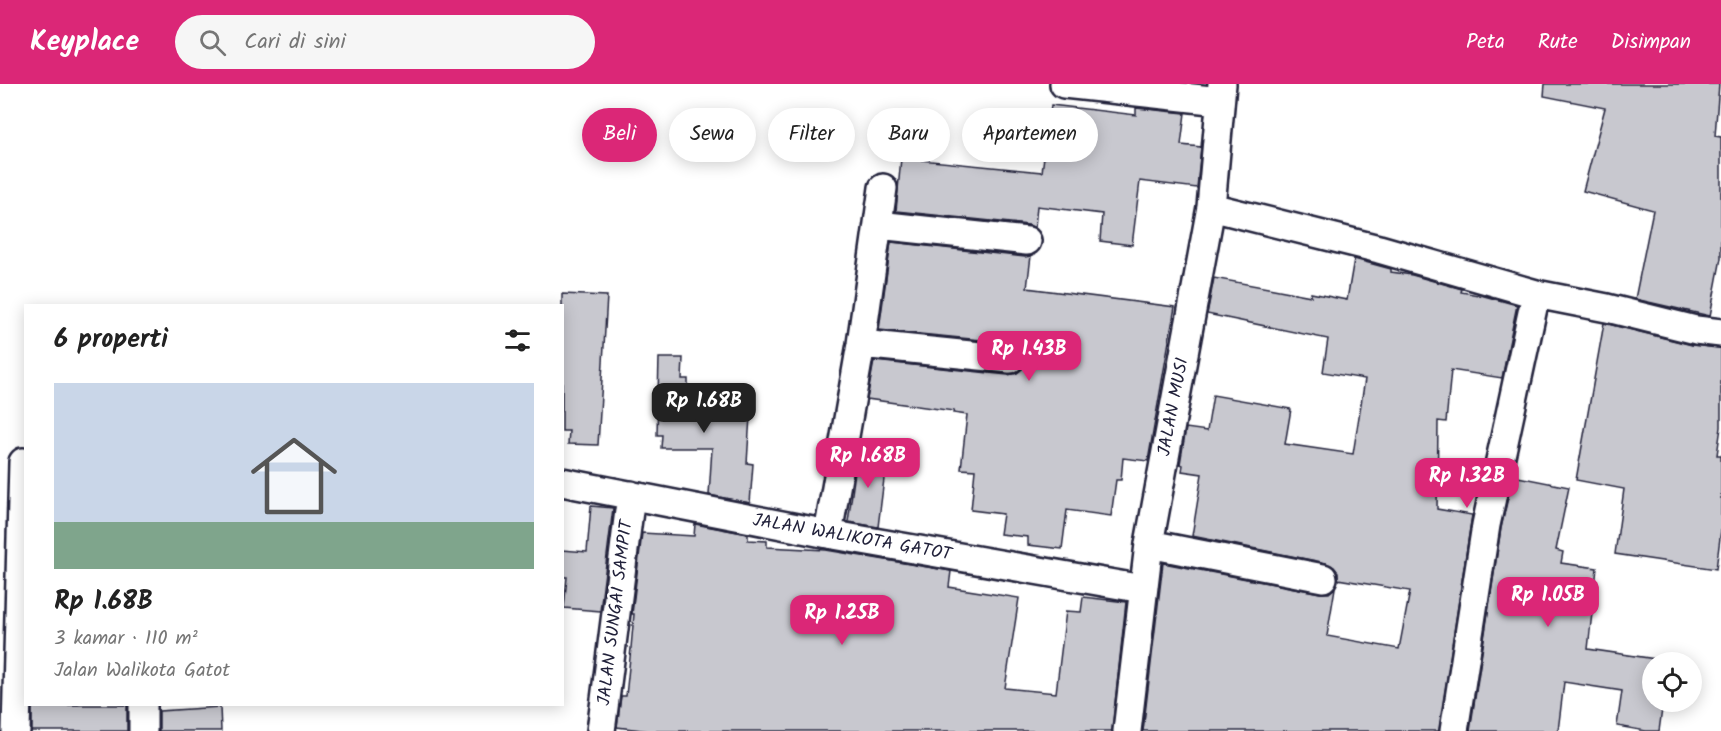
<!DOCTYPE html>
<html lang="id">
<head>
<meta charset="utf-8">
<style>
	body { margin:0; font-family:Kalam,sans-serif; background:#f6f6f6; color:#222; height:100vh; display:flex; flex-direction:column; font-size:22px; white-space:nowrap }
	* { box-sizing:border-box; margin:0 }
	p { font-size:20px; color:#767676 }
	.icon { flex:none; width:33px; height:33px; fill:none; stroke:currentColor; stroke-width:2; stroke-linecap:round; stroke-linejoin:round }
	.map { position:relative; flex:1; overflow:hidden }
	.panel { position:absolute; left:24px; top:220px; width:540px; height:402px; display:flex; flex-direction:column; background:#fff; border-radius:0px; box-shadow:0 3px 15px #0003 }
	.panel>* { flex:none }
	.guide { position:absolute; left:582px; top:24px; width:570px; height:54px; display:flex; gap:12px }
	.fabs { position:absolute; left:1642px; top:568px; display:grid; gap:12px }
	.fabs a { display:grid; place-items:center; width:60px; height:60px; border-radius:50%; background:#fff; box-shadow:0 3px 15px #0003; font-size:30px }
	.price { position:absolute; translate:-50% -51px; padding:0 14px; border-radius:12px; background:#db2777; color:#fff; font-size:20px; line-height:39px; filter:drop-shadow(0 2px 3px #0008) }
	.price::after { content:''; position:absolute; left:50%; top:36px; width:18px; height:14px; margin-left:-9px; background:inherit; clip-path:polygon(0 0,100% 0,50% 100%) }
	.price.current { background:#222; color:#fff }
	ul { padding:0; list-style:none }
	li { display:grid; align-content:center; gap:12px; height:318px; padding:0 30px }
	li+li { border-top:2px solid #e0e0e0 }
	li span { display:grid; place-items:center; height:186px; border-radius:0px; color:#555 }
	li>.icon { margin-inline-start:auto }
	span .icon { width:108px; height:108px; fill:#fffc; stroke-width:1 }
	li b { font-size:26px }
	h2 { display:flex; justify-content:space-between; align-items:center; height:72px; padding:0 30px; font-size:26px }
	.chip { padding:0 21px; border-radius:27px; background:#fff; box-shadow:0 3px 15px #0003; font-size:21px; line-height:54px }
	.chip.current { background:#db2777; color:#fff }
	header { display:flex; align-items:center; gap:36px; box-sizing:border-box; height:84px; padding:0 30px; background:#db2777; color:#fff }
	header strong { font-size:28px }
	nav { display:flex; gap:33px; margin-inline-start:auto; font-size:21px }
	.search { width:420px; height:54px; background:#f6f6f6; display:flex; align-items:center; gap:15px; box-sizing:border-box; padding:0 21px; border-radius:33px; color:#767676; font-size:22px }
	.map>svg:first-child { display:block }
	.building { fill:#c8c8cf; stroke:#22223b; stroke-width:1.5 }
	.lines { fill:none; stroke-linecap:round; stroke-linejoin:round }
	.street-casing { stroke:#22223b; stroke-width:32 }
	.street { stroke:#fff; stroke-width:27 }
	.labels { text-anchor:middle; dominant-baseline:central; stroke-width:5; stroke-linejoin:round; paint-order:stroke }
	.street-label { font-size:18px; fill:#22223b; stroke:#fff }
</style>
</head>
<body>
<header>
<strong>Keyplace</strong>
<div class="search"><svg class="icon" aria-label="search" viewBox="0 0 24 24"><circle cx="10" cy="10" r="6"/><path d="M15 15l6 6"/></svg>Cari di sini</div>
<nav><a>Peta</a><a>Rute</a><a>Disimpan</a></nav>
</header>
<div class="map">
<svg width="1721" height="647" viewBox="0 0 1721 647">
	<rect width="100%" height="100%" fill="#fff"/>
	<filter id="ink" filterUnits="userSpaceOnUse"><feTurbulence type="fractalNoise" baseFrequency=".0167" numOctaves="2"/><feDisplacementMap in="SourceGraphic" scale="12" xChannelSelector="R" yChannelSelector="G"/><feConvolveMatrix kernelMatrix="1 2 1 2 8 2 1 2 1" color-interpolation-filters="sRGB"/></filter>
	<g filter="url(#ink)">
		<!-- building -->
		<path class="building" d="M 1545,0 L 1719,0 L 1715,52 L 1721,53 L 1721,174 L 1710,232 L 1635,215 L 1653,126 L 1583,107 L 1605,24 L 1544,12 Z
			M 1051,21 L 1136,31 L 1136,24 L 1185,29 L 1181,61 L 1201,63 L 1197,104 L 1140,97 L 1132,161 L 1100,157 L 1102,130 L 1037,122 L 1035,144 L 1029,141 L 896,127 L 901,74 L 1042,88 Z
			M 891,158 L 1025,173 L 1031,172 L 1027,204 L 1175,223 L 1148,377 L 1123,374 L 1121,396 L 1116,396 L 1111,432 L 1067,426 L 1062,465 L 1028,461 L 1028,453 L 1000,450 L 1003,430 L 971,426 L 975,386 L 961,385 L 967,331 L 953,329 L 954,327 L 867,315 L 874,277 L 1008,291 L 1017,289 L 1022,285 L 1026,277 L 1024,268 L 1019,262 L 1012,259 L 879,246 Z
			M 1354,175 L 1391,185 L 1391,188 L 1412,191 L 1462,205 L 1461,208 L 1484,212 L 1517,221 L 1502,294 L 1451,286 L 1446,338 L 1438,337 L 1437,425 L 1472,431 L 1439,647 L 1143,647 L 1163,479 L 1320,509 L 1329,509 L 1335,504 L 1327,552 L 1399,565 L 1410,507 L 1338,495 L 1338,488 L 1334,483 L 1326,479 L 1192,452 L 1202,390 L 1182,387 L 1183,381 L 1180,380 L 1186,344 L 1207,347 L 1213,311 L 1291,325 L 1285,360 L 1353,370 L 1365,295 L 1323,288 L 1328,255 L 1207,230 L 1214,194 L 1311,212 L 1311,209 L 1347,216 Z
			M 562,210 L 607,212 L 598,361 L 568,360 L 569,347 L 562,347 Z
			M 1604,239 L 1692,261 L 1721,264 L 1721,343 L 1717,371 L 1721,371 L 1721,446 L 1716,485 L 1615,470 L 1624,405 L 1576,396 Z
			M 659,274 L 683,274 L 682,295 L 688,295 L 688,316 L 697,316 L 697,329 L 750,332 L 747,379 L 753,380 L 750,419 L 709,411 L 712,364 L 661,364 L 662,351 L 657,351 Z
			M 858,367 L 887,371 L 878,443 L 848,438 Z
			M 1513,392 L 1569,403 L 1556,466 L 1563,468 L 1561,479 L 1597,484 L 1588,565 L 1669,577 L 1669,579 L 1653,579 L 1653,618 L 1663,618 L 1659,647 L 1646,647 L 1617,642 L 1622,607 L 1564,598 L 1558,647 L 1470,647 L 1501,444 Z
			M 591,422 L 613,424 L 600,527 L 564,524 L 567,493 L 562,493 L 562,466 L 587,468 Z
			M 695,440 L 748,450 L 748,456 L 767,457 L 767,463 L 826,466 L 951,487 L 949,503 L 1019,514 L 1005,604 L 1056,609 L 1066,527 L 1081,528 L 1083,513 L 1126,518 L 1112,647 L 650,647 L 617,643 L 621,612 L 626,612 L 631,564 L 634,530 L 632,530 L 642,449 L 694,452 Z
			M 32,621 L 127,621 L 127,647 L 32,647 Z
			M 220,623 L 221,647 L 159,647 L 159,627 Z"/>
		<g class="lines">
			<!-- street casing -->
			<g class="street-casing">
				<path id="street" d="M 1064,0 L 1220,17
					M 1211,123 L 1379,165 L 1536,210 L 1607,224 L 1696,246 L 1721,249
					M 878,141 L 1027,157
					M 861,260 L 1010,275
					M 562,398 L 828,450 L 1143,505
					M 828,450 L 861,260 L 883,104
					M 1149,460 L 1323,494
					M 16,647 L 23,378
					M 143,647 L 143,621
					M 601,647 L 631,411
					M 1127,647 L 1149,460 L 1211,123 L 1222,0
					M 1454,647 L 1486,441 L 1536,210"/>
			</g>
			<!-- street -->
			<use href="#street" class="street"/>
		</g>
	</g>
	<g class="labels">
		<!-- street labels -->
		<g class="street-label">
			<text transform="translate(1174 323) rotate(-79)">JALAN MUSI</text>
			<text transform="translate(852 454) rotate(10)">JALAN WALIKOTA GATOT</text>
			<text transform="translate(616 529) rotate(-83)">JALAN SUNGAI SAMPIT</text>
		</g>
	</g>
</svg>
<div class="fabs">
<a><svg class="icon" aria-label="locate" viewBox="0 0 24 24"><circle cx="12" cy="12" r="6"/><path d="M12 2v4M12 18v4M2 12h4M18 12h4"/></svg></a>
</div>
<b class="price" style="left:1029px;top:298px">Rp 1.43B</b>
<b class="price current" style="left:704px;top:350px">Rp 1.68B</b>
<b class="price" style="left:868px;top:405px">Rp 1.68B</b>
<b class="price" style="left:1467px;top:425px">Rp 1.32B</b>
<b class="price" style="left:1548px;top:544px">Rp 1.05B</b>
<b class="price" style="left:842px;top:562px">Rp 1.25B</b>
<div class="guide">
<a class="chip current">Beli</a>
<a class="chip">Sewa</a>
<a class="chip">Filter</a>
<a class="chip">Baru</a>
<a class="chip">Apartemen</a>
</div>
<section class="panel">
<h2>6 properti<svg class="icon" aria-label="filters" viewBox="0 0 24 24"><path d="M4 7h16M4 17h16"/><circle cx="9" cy="7" r="2"/><circle cx="15" cy="17" r="2"/></svg></h2>
<ul>
<li><span style="background:linear-gradient(#c9d6e8 75%,#7fa58c 0)"><svg class="icon" aria-label="home" viewBox="0 0 24 24"><path d="M3 11l9-7 9 7M6 9v11h12V9"/></svg></span><div><b>Rp 1.68B</b><p>3 kamar · 110 m²</p><p>Jalan Walikota Gatot</p></div></li>
</ul>
</section>
</div>
</body>
</html>
